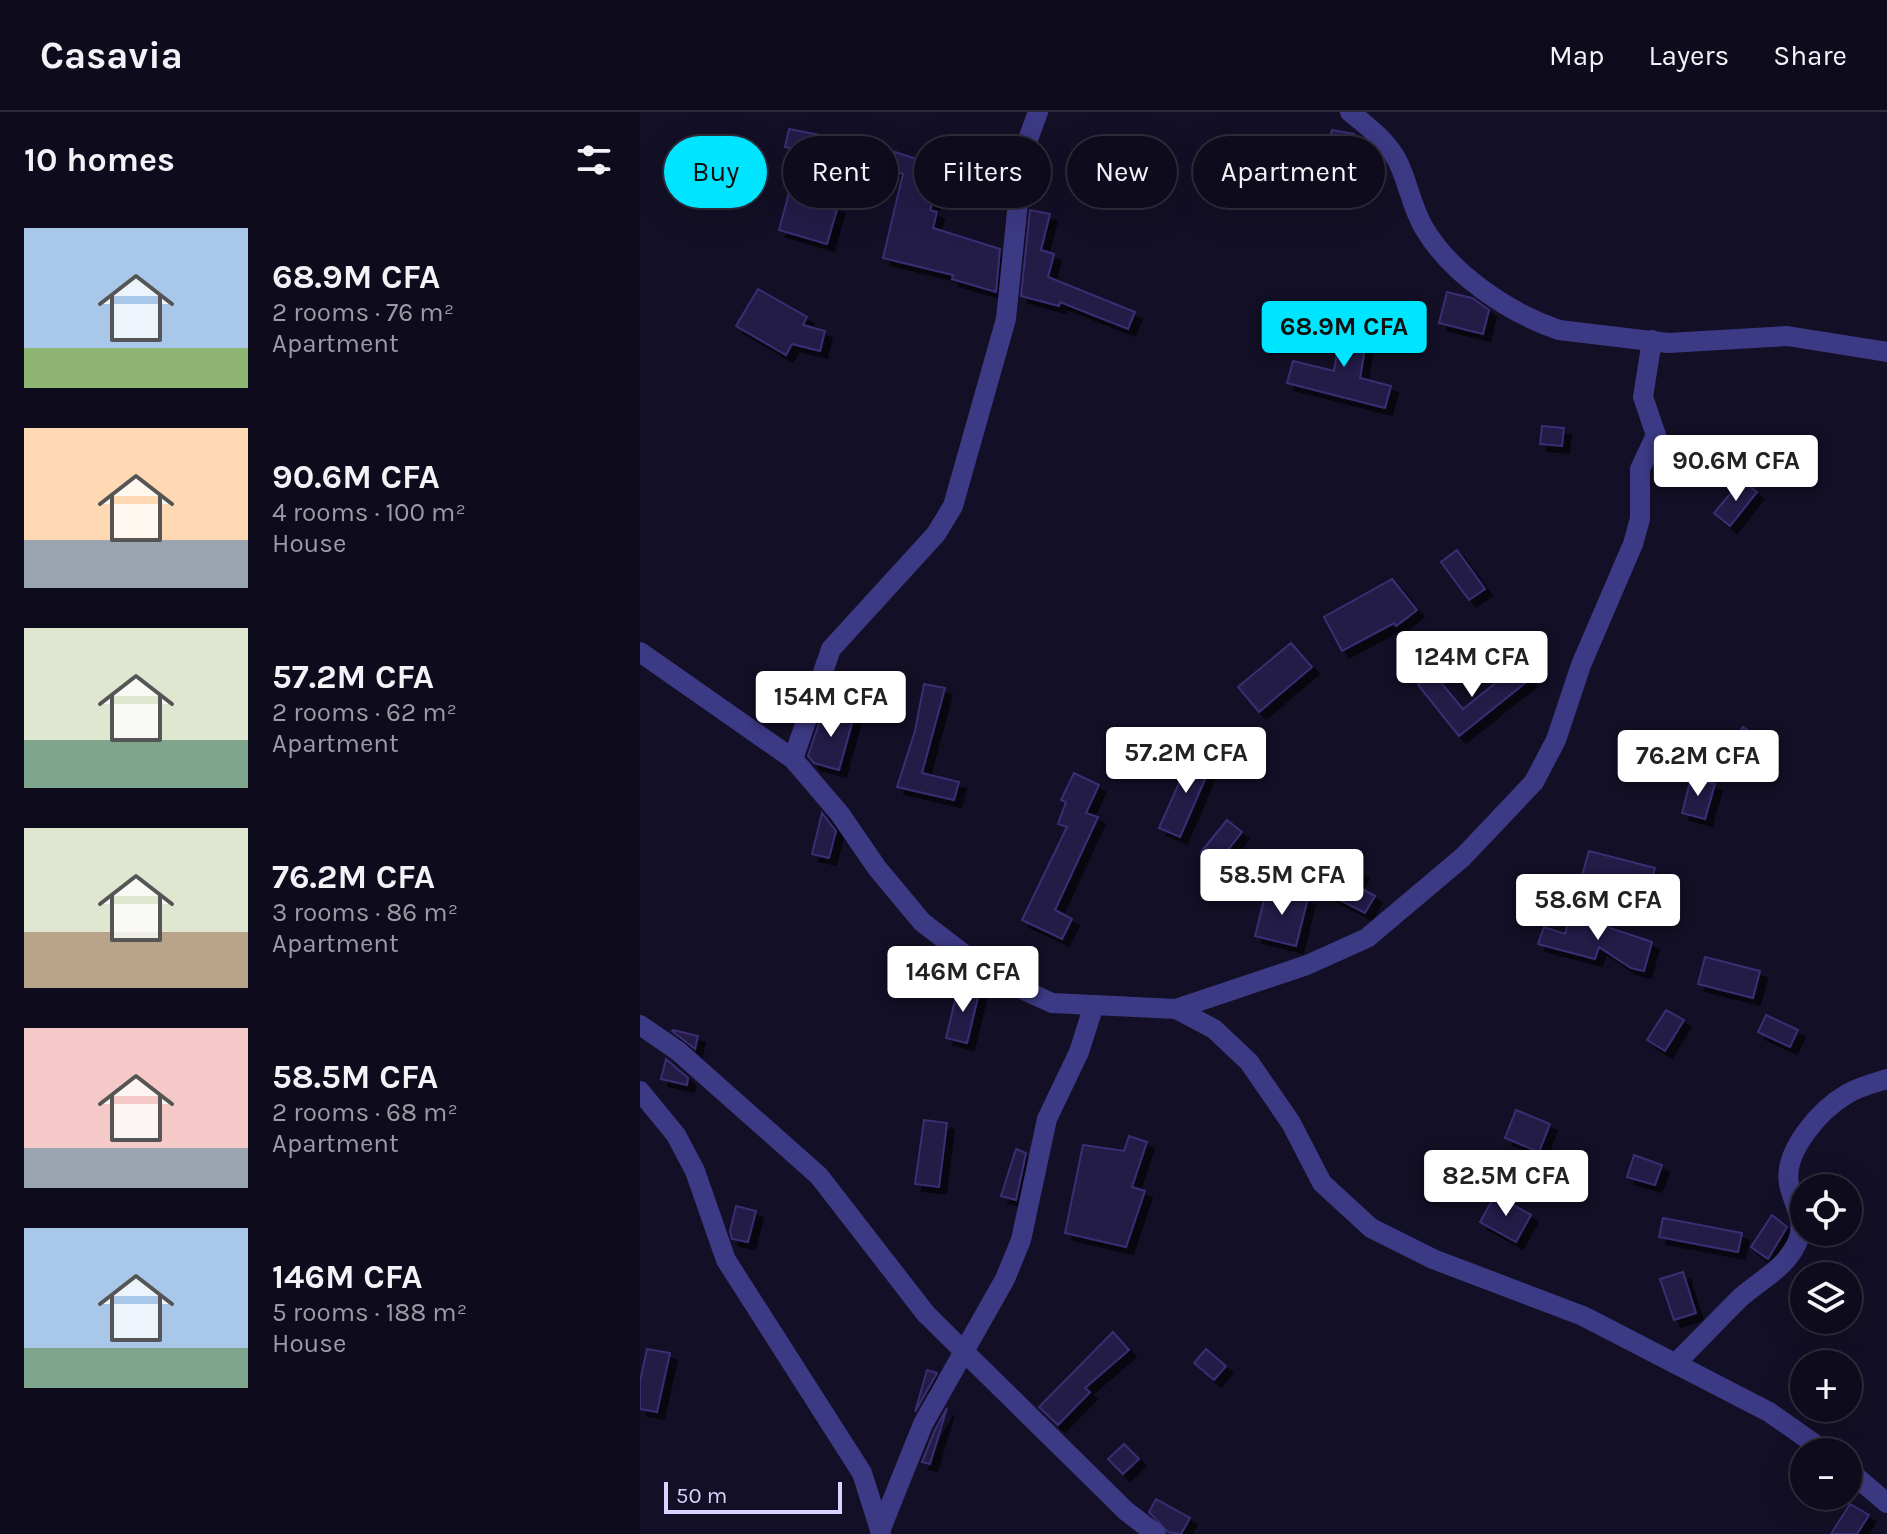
<!DOCTYPE html>
<html lang="en">
<head>
<meta charset="utf-8">
<style>
	body { margin:0; font-family:Karla,sans-serif; background:#1c1929; color:#f1f3f6; height:100vh; display:flex; flex-direction:column; font-size:30px; white-space:nowrap }
	* { box-sizing:border-box; margin:0 }
	p { font-size:26px; color:#9b9ba3 }
	.icon { flex:none; width:44px; height:44px; fill:none; stroke:currentColor; stroke-width:2; stroke-linecap:round; stroke-linejoin:round }
	.map { position:relative; flex:1; overflow:hidden }
	.drawer { display:flex; flex-direction:column; background:#0e0b1c; width:640px }
	.drawer>* { flex:none }
	.guide { position:absolute; left:24px; top:24px; width:760px; height:72px; display:flex; gap:16px }
	.fabs { position:absolute; left:1150px; top:1062px; display:grid; gap:16px }
	.fabs a { display:grid; place-items:center; width:72px; height:72px; border-radius:50%; background:#0e0b1c; box-shadow:0 8px 32px #0002,0 0 0 2px #2e2b3b; font-size:40px }
	.scale { position:absolute; left:24px; bottom:20px; width:178px; box-sizing:border-box; padding-left:8px; border:4px solid #d9d4ff; border-top:0; font-size:22px; line-height:28px; white-space:nowrap; color:#d9d4ff; -webkit-text-stroke:6px #130f26; paint-order:stroke }
	.price { position:absolute; translate:-50% -68px; padding:0 18px; border-radius:8px; background:#fff; color:#222; font-size:26px; line-height:52px; filter:drop-shadow(0 2px 4px #0008) }
	.price::after { content:''; position:absolute; left:50%; top:48px; width:24px; height:18px; margin-left:-12px; background:inherit; clip-path:polygon(0 0,100% 0,50% 100%) }
	.price.active { background:#00e5ff; color:#111 }
	ul { padding:0; list-style:none }
	li { display:flex; align-items:center; gap:24px; height:200px; padding:0 24px }
	li span { display:grid; place-items:center; flex:none; width:224px; height:160px; border-radius:0px; color:#555 }
	li>.icon { margin-inline-start:auto }
	span .icon { width:96px; height:96px; fill:#fffc; stroke-width:1 }
	li b { font-size:34px }
	h2 { display:flex; justify-content:space-between; align-items:center; height:96px; padding:0 24px; font-size:34px }
	.pill { padding:0 28px; border-radius:36px; background:#0e0b1c; box-shadow:0 8px 32px #0002,0 0 0 2px #2e2b3b; font-size:28px; line-height:72px }
	.pill.active { background:#00e5ff; color:#111 }
	header { display:flex; align-items:center; gap:48px; box-sizing:border-box; height:112px; padding:0 40px; background:#0e0b1c; border-bottom:2px solid #2e2b3b }
	header strong { font-size:38px }
	nav { display:flex; gap:44px; margin-inline-start:auto; font-size:28px }
	main { display:flex; flex:1; min-height:0 }
	.map>svg:first-child { display:block }
	.building { fill:#241b47; stroke:#3b2d73; stroke-width:2; filter:url(#shadow) }
	.lines { fill:none; stroke-linecap:round; stroke-linejoin:round }
	.minor { stroke:#3d3a85; stroke-width:20 }
</style>
</head>
<body>
<header>
<strong>Casavia</strong>
<nav><a>Map</a><a>Layers</a><a>Share</a></nav>
</header>
<main>
<section class="drawer">
<h2>10 homes<svg class="icon" aria-label="filters" viewBox="0 0 24 24"><path d="M4 7h16M4 17h16"/><circle cx="9" cy="7" r="2"/><circle cx="15" cy="17" r="2"/></svg></h2>
<ul>
<li><span style="background:linear-gradient(#a9c7e8 75%,#8fb573 0)"><svg class="icon" aria-label="home" viewBox="0 0 24 24"><path d="M3 11l9-7 9 7M6 9v11h12V9"/></svg></span><div><b>68.9M CFA</b><p>2 rooms · 76 m²</p><p>Apartment</p></div></li>
<li><span style="background:linear-gradient(#ffd9b3 70%,#9aa5b1 0)"><svg class="icon" aria-label="home" viewBox="0 0 24 24"><path d="M3 11l9-7 9 7M6 9v11h12V9"/></svg></span><div><b>90.6M CFA</b><p>4 rooms · 100 m²</p><p>House</p></div></li>
<li><span style="background:linear-gradient(#dfe7d0 70%,#7fa58c 0)"><svg class="icon" aria-label="home" viewBox="0 0 24 24"><path d="M3 11l9-7 9 7M6 9v11h12V9"/></svg></span><div><b>57.2M CFA</b><p>2 rooms · 62 m²</p><p>Apartment</p></div></li>
<li><span style="background:linear-gradient(#dfe7d0 65%,#b9a48a 0)"><svg class="icon" aria-label="home" viewBox="0 0 24 24"><path d="M3 11l9-7 9 7M6 9v11h12V9"/></svg></span><div><b>76.2M CFA</b><p>3 rooms · 86 m²</p><p>Apartment</p></div></li>
<li><span style="background:linear-gradient(#f6c9c9 75%,#9aa5b1 0)"><svg class="icon" aria-label="home" viewBox="0 0 24 24"><path d="M3 11l9-7 9 7M6 9v11h12V9"/></svg></span><div><b>58.5M CFA</b><p>2 rooms · 68 m²</p><p>Apartment</p></div></li>
<li><span style="background:linear-gradient(#a9c7e8 75%,#7fa58c 0)"><svg class="icon" aria-label="home" viewBox="0 0 24 24"><path d="M3 11l9-7 9 7M6 9v11h12V9"/></svg></span><div><b>146M CFA</b><p>5 rooms · 188 m²</p><p>House</p></div></li>
</ul>
</section>
<div class="map">
<svg width="1247" height="1422" viewBox="0 0 1247 1422">
	<defs>
		<filter id="shadow"><feDropShadow dx="7" dy="7" stdDeviation="0" flood-color="#0009"/></filter>
	</defs>
	<rect width="100%" height="100%" fill="#130f26"/>
	<!-- building -->
	<path class="building" d="M 149,17 L 185,24 L 181,42 L 145,35 Z
		M 692,18 L 714,22 L 703,72 L 681,67 Z
		M 255,40 L 304,56 L 290,98 L 297,100 L 293,116 L 360,137 L 356,180 L 312,167 L 313,163 L 243,146 L 263,62 L 249,57 Z
		M 149,81 L 198,94 L 187,132 L 139,118 Z
		M 390,98 L 410,102 L 401,138 L 414,142 L 408,165 L 495,200 L 488,217 L 420,190 L 419,194 L 381,184 Z
		M 118,177 L 167,205 L 163,213 L 185,219 L 180,239 L 152,232 L 146,243 L 96,214 Z
		M 807,180 L 832,186 L 849,198 L 843,222 L 799,211 Z
		M 703,204 L 730,208 L 720,266 L 751,274 L 745,296 L 647,271 L 653,249 L 694,259 Z
		M 902,314 L 924,316 L 922,334 L 900,332 Z
		M 1102,368 L 1117,380 L 1090,414 L 1074,401 Z
		M 817,438 L 845,477 L 829,488 L 801,450 Z
		M 752,467 L 777,498 L 756,514 L 754,511 L 702,539 L 684,505 Z
		M 651,531 L 672,555 L 619,600 L 598,575 Z
		M 878,553 L 890,567 L 819,624 L 778,573 L 793,561 L 823,597 Z
		M 284,572 L 305,576 L 282,661 L 319,670 L 314,688 L 257,675 L 275,619 Z
		M 184,597 L 214,604 L 199,658 L 174,651 L 168,644 Z
		M 1103,615 L 1127,631 L 1107,660 L 1084,644 Z
		M 553,640 L 573,649 L 540,725 L 519,716 Z
		M 434,661 L 459,673 L 446,701 L 458,705 L 415,798 L 432,807 L 422,827 L 382,808 L 427,715 L 418,712 L 426,690 L 421,688 Z
		M 1051,666 L 1075,672 L 1065,707 L 1042,701 Z
		M 182,701 L 196,719 L 189,746 L 172,742 Z
		M 587,708 L 602,720 L 576,753 L 561,740 Z
		M 949,739 L 1015,756 L 1006,789 L 940,771 Z
		M 692,743 L 722,759 L 715,773 L 735,784 L 725,801 L 675,775 Z
		M 627,776 L 668,786 L 656,834 L 615,824 Z
		M 931,803 L 1012,830 L 1004,859 L 991,856 L 959,835 L 955,847 L 898,832 L 904,815 L 925,822 Z
		M 1065,845 L 1120,859 L 1113,886 L 1058,872 Z
		M 319,872 L 340,877 L 327,931 L 306,926 Z
		M 1026,898 L 1044,908 L 1025,939 L 1007,928 Z
		M 1126,903 L 1158,918 L 1150,935 L 1118,920 Z
		M 33,918 L 58,924 L 55,937 L 32,919 Z
		M 26,947 L 48,966 L 47,973 L 21,967 Z
		M 876,998 L 910,1012 L 899,1040 L 865,1026 Z
		M 284,1008 L 307,1011 L 299,1075 L 275,1072 Z
		M 489,1024 L 507,1030 L 492,1075 L 505,1079 L 486,1135 L 425,1121 L 443,1033 L 484,1039 Z
		M 376,1037 L 386,1041 L 376,1088 L 361,1084 Z
		M 994,1043 L 1022,1053 L 1015,1073 L 987,1065 Z
		M 855,1083 L 891,1103 L 876,1130 L 840,1110 Z
		M 96,1094 L 116,1099 L 108,1130 L 92,1127 L 90,1119 Z
		M 1132,1103 L 1147,1115 L 1128,1147 L 1111,1135 Z
		M 1023,1106 L 1102,1121 L 1098,1140 L 1019,1125 Z
		M 1043,1160 L 1056,1201 L 1034,1208 L 1020,1167 Z
		M 473,1220 L 489,1238 L 445,1276 L 450,1280 L 418,1313 L 399,1295 Z
		M 7,1237 L 30,1241 L 17,1300 L 0,1297 L 0,1269 Z
		M 566,1237 L 586,1254 L 574,1268 L 554,1251 Z
		M 287,1258 L 297,1261 L 275,1300 Z
		M 307,1296 L 290,1352 L 282,1350 L 295,1318 Z
		M 484,1332 L 499,1347 L 483,1362 L 468,1347 Z
		M 516,1387 L 550,1406 L 541,1422 L 528,1420 L 509,1400 Z
		M 1210,1392 L 1229,1403 L 1217,1422 L 1191,1422 Z"/>
	<g class="lines">
		<!-- minor -->
		<path class="minor" d="M 710,0 C 727,14 746,28 757,48 C 768,69 771,94 784,116 C 811,162 869,201 919,218 L 1028,231 L 1147,224 L 1247,240
			M 0,540 L 153,647 L 200,702 L 237,756 L 282,810 L 351,863 L 412,891 L 536,897 L 574,917 L 609,950 L 651,1011 L 682,1071 L 731,1116 L 793,1147 L 943,1204 L 1129,1300 L 1186,1340
			M 153,647 L 191,537 L 296,422 L 313,394 L 366,207 L 383,41 L 398,0
			M 536,897 L 667,853 L 727,826 L 823,745 L 894,670 L 916,628 L 941,553 L 993,432 L 1000,407 L 1000,357 L 1016,323 L 1003,285 L 1012,228
			M 0,913 L 38,939 L 179,1064 L 286,1202 L 486,1399 L 516,1422
			M 0,979 L 36,1023 L 55,1059 L 86,1148 L 222,1361 L 241,1421
			M 1035,1252 C 1057,1230 1078,1208 1100,1186 C 1120,1168 1145,1157 1157,1131 C 1167,1109 1153,1092 1149,1072 C 1143,1039 1181,997 1207,982 C 1218,975 1234,971 1247,967
			M 1208,1358 L 1247,1391
			M 240,1419 L 283,1312 L 365,1167 L 381,1128 L 407,1007 L 439,940 L 454,893"/>
	</g>
</svg>
<div class="fabs">
<a><svg class="icon" aria-label="locate" viewBox="0 0 24 24"><circle cx="12" cy="12" r="6"/><path d="M12 2v4M12 18v4M2 12h4M18 12h4"/></svg></a>
<a><svg class="icon" aria-label="layers" viewBox="0 0 24 24"><path d="M12 4l9 5-9 5-9-5zM3 14l9 5 9-5"/></svg></a>
<a>+</a>
<a>−</a>
</div>
<div class="scale">50 m</div>
<b class="price active" style="left:704px;top:257px">68.9M CFA</b>
<b class="price" style="left:1096px;top:391px">90.6M CFA</b>
<b class="price" style="left:832px;top:587px">124M CFA</b>
<b class="price" style="left:191px;top:627px">154M CFA</b>
<b class="price" style="left:546px;top:683px">57.2M CFA</b>
<b class="price" style="left:1058px;top:686px">76.2M CFA</b>
<b class="price" style="left:642px;top:805px">58.5M CFA</b>
<b class="price" style="left:958px;top:830px">58.6M CFA</b>
<b class="price" style="left:323px;top:902px">146M CFA</b>
<b class="price" style="left:866px;top:1106px">82.5M CFA</b>
<div class="guide">
<a class="pill active">Buy</a>
<a class="pill">Rent</a>
<a class="pill">Filters</a>
<a class="pill">New</a>
<a class="pill">Apartment</a>
</div>
</div>
</main>
</body>
</html>
